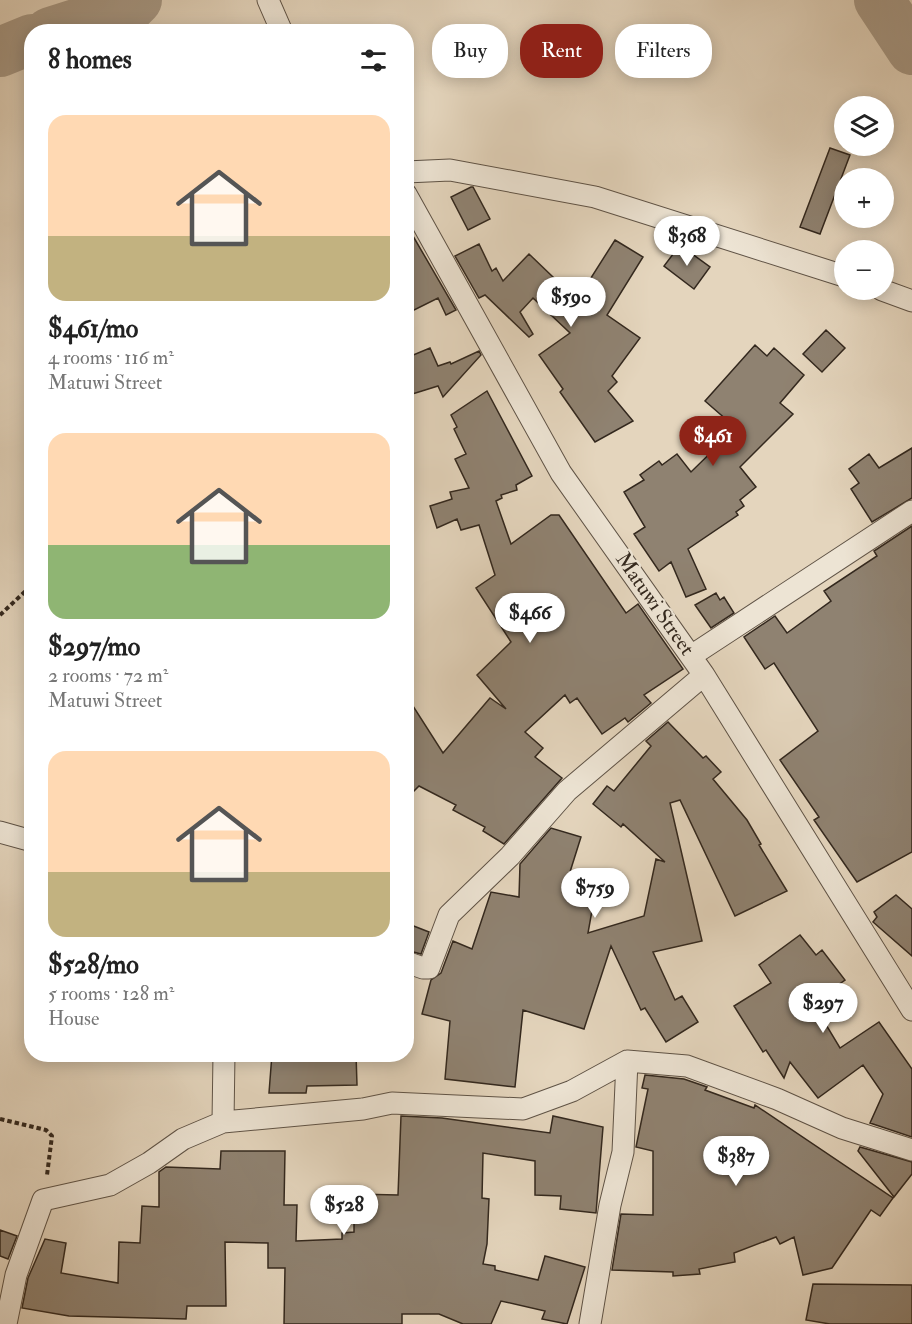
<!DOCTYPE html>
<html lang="en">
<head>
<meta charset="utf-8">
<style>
	body { margin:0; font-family:"IM FELL Double Pica",serif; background:#f6f6f6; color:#222; height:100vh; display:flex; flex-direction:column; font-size:22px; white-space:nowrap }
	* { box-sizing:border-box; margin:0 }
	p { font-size:20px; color:#767676 }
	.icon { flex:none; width:33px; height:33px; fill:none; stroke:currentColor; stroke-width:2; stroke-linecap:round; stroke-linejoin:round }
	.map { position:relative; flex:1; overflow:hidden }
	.details { position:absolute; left:24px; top:24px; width:390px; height:1038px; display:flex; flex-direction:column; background:#fff; border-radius:24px; box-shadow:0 3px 15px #0003 }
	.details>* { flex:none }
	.banner { position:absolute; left:432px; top:24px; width:390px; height:54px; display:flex; gap:12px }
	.fabs { position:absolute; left:834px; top:96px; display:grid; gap:12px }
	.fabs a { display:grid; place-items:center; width:60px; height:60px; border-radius:50%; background:#fff; box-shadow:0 3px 15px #0003; font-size:30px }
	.price { position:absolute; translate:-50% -51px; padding:0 14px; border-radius:21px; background:#fff; color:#222; font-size:20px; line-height:39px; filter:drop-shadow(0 2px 3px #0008) }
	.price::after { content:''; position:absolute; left:50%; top:36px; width:18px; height:14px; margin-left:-9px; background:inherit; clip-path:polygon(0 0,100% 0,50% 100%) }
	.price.active { background:#8f2418; color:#fff }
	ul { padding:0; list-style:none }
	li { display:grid; align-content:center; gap:12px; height:318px; padding:0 24px }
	li span { display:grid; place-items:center; height:186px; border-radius:18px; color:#555 }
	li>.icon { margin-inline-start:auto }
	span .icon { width:108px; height:108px; fill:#fffc; stroke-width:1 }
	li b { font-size:26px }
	h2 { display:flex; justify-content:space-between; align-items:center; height:72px; padding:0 24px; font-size:26px }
	.tag { padding:0 21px; border-radius:24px; background:#fff; box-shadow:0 3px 15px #0003; font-size:21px; line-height:54px }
	.tag.active { background:#8f2418; color:#fff }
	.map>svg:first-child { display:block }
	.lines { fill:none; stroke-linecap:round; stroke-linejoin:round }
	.river { stroke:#a89a87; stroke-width:50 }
	.building { fill:#8f8271; stroke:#33281e; stroke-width:1.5 }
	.street-casing { stroke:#5f5346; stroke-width:23 }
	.path { stroke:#33281e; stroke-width:4; stroke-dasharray:4.5 3; stroke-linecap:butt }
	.street { stroke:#ede4d4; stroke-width:21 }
	.labels { text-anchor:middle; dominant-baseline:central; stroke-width:4.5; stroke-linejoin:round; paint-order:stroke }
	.street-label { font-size:21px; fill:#33281e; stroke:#ede4d4 }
</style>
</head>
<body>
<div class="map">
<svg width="912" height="1324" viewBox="0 0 912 1324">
	<rect width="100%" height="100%" fill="#e4d5bd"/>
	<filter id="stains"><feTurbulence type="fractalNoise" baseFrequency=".00333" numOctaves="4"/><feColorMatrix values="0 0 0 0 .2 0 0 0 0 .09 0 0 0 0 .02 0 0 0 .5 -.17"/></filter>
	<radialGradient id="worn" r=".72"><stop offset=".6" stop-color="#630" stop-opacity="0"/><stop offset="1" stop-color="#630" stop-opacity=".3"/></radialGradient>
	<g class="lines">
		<!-- river -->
		<path class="river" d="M 879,0 L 912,50
			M 50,32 L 130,7 L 137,0
			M 0,52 L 32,39"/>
	</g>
	<!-- building -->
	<path class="building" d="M 830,148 L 850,155 L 820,234 L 800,227 Z
		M 471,187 L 473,187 L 490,219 L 468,230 L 451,197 Z
		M 406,224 L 456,310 L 446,315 L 438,298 L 406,314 Z
		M 615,240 L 643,257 L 607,315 L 640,338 L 612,376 L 617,382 L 608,391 L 633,421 L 595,442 L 560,392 L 563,389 L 539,355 L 570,333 L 533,298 L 520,312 L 533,334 L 529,337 L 485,295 L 479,298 L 455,256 L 479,244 L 492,271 L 496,268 L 503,281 L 529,254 L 577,300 Z
		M 680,245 L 710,267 L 694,289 L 664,266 Z
		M 826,330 L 845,348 L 822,372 L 803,354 Z
		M 755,345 L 767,356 L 774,348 L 804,375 L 780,403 L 793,414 L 740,467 L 756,487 L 740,500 L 744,506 L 736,512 L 738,515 L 688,549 L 706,589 L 686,597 L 671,562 L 659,571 L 634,534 L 645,527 L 624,492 L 644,480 L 640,475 L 659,461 L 662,465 L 677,454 L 691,472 L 736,428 L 705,401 Z
		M 430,348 L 438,366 L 450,362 L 451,364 L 479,351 L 481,355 L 443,397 L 438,386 L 406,396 L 406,358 Z
		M 487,391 L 532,476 L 516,485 L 517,490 L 501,495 L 502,498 L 496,501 L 511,544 L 551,515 L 559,515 L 626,613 L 638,604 L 683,669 L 644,695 L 651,703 L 628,722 L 625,718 L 602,734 L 577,698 L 570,703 L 565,695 L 525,732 L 543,748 L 535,757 L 562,778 L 504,844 L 483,831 L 485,827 L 453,810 L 456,805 L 419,786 L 406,799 L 406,695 L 443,753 L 490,698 L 506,709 L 477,675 L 511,642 L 476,588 L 495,575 L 479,525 L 461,530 L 457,519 L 437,528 L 430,506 L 452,499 L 450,492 L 469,488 L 455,459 L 466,454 L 454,429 L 457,427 L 451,415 Z
		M 912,448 L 912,498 L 872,522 L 851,489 L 859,483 L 849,469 L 869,454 L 879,468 Z
		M 912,526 L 912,852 L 857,882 L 814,820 L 819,817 L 780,760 L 818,731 L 774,663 L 765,669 L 744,637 L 775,616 L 787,633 L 831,601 L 824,591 L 877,556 L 874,551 Z
		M 716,593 L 720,600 L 724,597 L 734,613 L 711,628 L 695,605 Z
		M 668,722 L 703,758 L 706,756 L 721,772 L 713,779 L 747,820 L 761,844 L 759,845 L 787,891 L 735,916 L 680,800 L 670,803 L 702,941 L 653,952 L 675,1000 L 682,996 L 698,1022 L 666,1042 L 645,1008 L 641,1010 L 611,946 L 584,1029 L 523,1010 L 515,1087 L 445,1079 L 450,1021 L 422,1014 L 431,980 L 441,973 L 453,941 L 472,949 L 491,892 L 519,897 L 520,864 L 551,828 L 581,837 L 570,872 L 598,877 L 588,933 L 644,916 L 656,859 L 665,862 L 623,824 L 621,827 L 593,804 L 607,786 L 614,791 L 651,746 L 646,741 Z
		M 896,895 L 912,909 L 912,956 L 873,922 L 877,917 L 874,912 Z
		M 406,923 L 429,932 L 421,954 L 406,950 Z
		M 800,935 L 816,955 L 822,950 L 845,980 L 813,1003 L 840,1048 L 879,1022 L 912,1069 L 912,1137 L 870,1123 L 883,1094 L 863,1065 L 818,1098 L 790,1062 L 784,1078 L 766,1050 L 763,1052 L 734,1006 L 771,983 L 759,965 Z
		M 272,1054 L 356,1054 L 357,1085 L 307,1086 L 306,1093 L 269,1093 Z
		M 645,1075 L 684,1079 L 707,1087 L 705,1090 L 754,1108 L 755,1105 L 893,1198 L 880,1216 L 871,1210 L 832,1268 L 803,1275 L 794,1237 L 780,1244 L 776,1237 L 734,1253 L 735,1262 L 699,1269 L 700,1274 L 673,1276 L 673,1272 L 612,1270 L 621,1214 L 653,1215 L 653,1151 L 636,1147 L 648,1089 L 642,1088 Z
		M 401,1116 L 442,1118 L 550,1133 L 553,1116 L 603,1127 L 596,1213 L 560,1209 L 561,1196 L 535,1195 L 535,1161 L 483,1153 L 482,1198 L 489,1199 L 487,1244 L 483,1264 L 495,1266 L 495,1270 L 538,1280 L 545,1256 L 585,1267 L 567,1324 L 542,1319 L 545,1311 L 501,1301 L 491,1324 L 463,1324 L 439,1314 L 402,1314 L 402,1324 L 284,1324 L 285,1268 L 268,1268 L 268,1243 L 225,1242 L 226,1306 L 187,1306 L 186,1319 L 69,1316 L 22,1308 L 28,1278 L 45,1239 L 66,1243 L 61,1273 L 118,1283 L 119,1242 L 140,1243 L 142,1206 L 159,1207 L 159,1172 L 166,1167 L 220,1169 L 221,1151 L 285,1151 L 284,1205 L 297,1205 L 296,1241 L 342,1239 L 342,1233 L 354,1232 L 354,1194 L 398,1195 Z
		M 860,1147 L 912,1162 L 912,1174 L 894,1197 L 858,1151 Z
		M 0,1230 L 17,1236 L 8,1259 L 0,1256 Z
		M 813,1284 L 912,1285 L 912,1324 L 830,1324 L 806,1320 Z"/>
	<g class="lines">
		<!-- street casing -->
		<g class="street-casing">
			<path id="street" d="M 268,0 L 282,32
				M 406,172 L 450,170 L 595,197 L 844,276
				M 406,194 L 561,473 L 704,675 L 912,1010
				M 882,290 L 912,301
				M 691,656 L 912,511
				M 0,832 L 32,841
				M 406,962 L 423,968 L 429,968 L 449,915 L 510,856 L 567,791 L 704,675
				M 223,1122 L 224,1054
				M 6,1324 L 16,1275 L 43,1200 L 110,1185 L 149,1163 L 183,1139 L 223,1122 L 363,1109 L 392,1103 L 523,1109 L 572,1091 L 627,1061 L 687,1066 L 777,1099 L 842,1128 L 912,1150
				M 590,1324 L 610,1205 L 623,1152 L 627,1061"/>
		</g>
		<!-- path -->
		<path class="path" d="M 0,615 L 32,585
			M 0,1119 L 46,1130 L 52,1136 L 47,1175"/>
		<!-- street -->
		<use href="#street" class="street"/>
	</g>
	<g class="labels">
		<!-- street labels -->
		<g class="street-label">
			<text transform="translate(655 604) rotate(55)">Matuwi Street</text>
		</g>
	</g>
	<rect width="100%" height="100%" filter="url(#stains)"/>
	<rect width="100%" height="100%" fill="url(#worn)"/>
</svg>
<div class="fabs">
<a><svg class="icon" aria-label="layers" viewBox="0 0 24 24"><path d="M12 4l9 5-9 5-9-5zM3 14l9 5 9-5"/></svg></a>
<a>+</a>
<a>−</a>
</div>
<b class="price" style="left:687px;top:267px">$368</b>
<b class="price" style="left:571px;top:328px">$590</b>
<b class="price active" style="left:713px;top:467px">$461</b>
<b class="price" style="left:530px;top:644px">$466</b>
<b class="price" style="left:595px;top:919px">$759</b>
<b class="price" style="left:823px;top:1034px">$297</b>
<b class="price" style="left:736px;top:1187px">$387</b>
<b class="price" style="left:344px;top:1236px">$528</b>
<div class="banner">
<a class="tag">Buy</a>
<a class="tag active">Rent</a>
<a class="tag">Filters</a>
</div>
<section class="details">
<h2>8 homes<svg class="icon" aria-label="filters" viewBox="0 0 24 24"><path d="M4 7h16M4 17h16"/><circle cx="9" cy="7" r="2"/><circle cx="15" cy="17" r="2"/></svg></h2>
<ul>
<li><span style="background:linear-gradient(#ffd9b3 65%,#c2b280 0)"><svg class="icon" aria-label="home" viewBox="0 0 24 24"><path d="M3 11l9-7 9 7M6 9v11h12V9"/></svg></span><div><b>$461/mo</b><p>4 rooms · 116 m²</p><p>Matuwi Street</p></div></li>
<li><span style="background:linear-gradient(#ffd9b3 60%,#8fb573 0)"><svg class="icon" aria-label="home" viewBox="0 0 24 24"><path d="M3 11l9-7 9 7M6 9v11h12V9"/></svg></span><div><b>$297/mo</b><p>2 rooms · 72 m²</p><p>Matuwi Street</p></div></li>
<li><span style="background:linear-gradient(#ffd9b3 65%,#c2b280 0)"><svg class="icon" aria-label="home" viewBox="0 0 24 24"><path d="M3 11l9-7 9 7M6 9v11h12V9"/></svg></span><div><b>$528/mo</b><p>5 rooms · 128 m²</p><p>House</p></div></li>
</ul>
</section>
</div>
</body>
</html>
